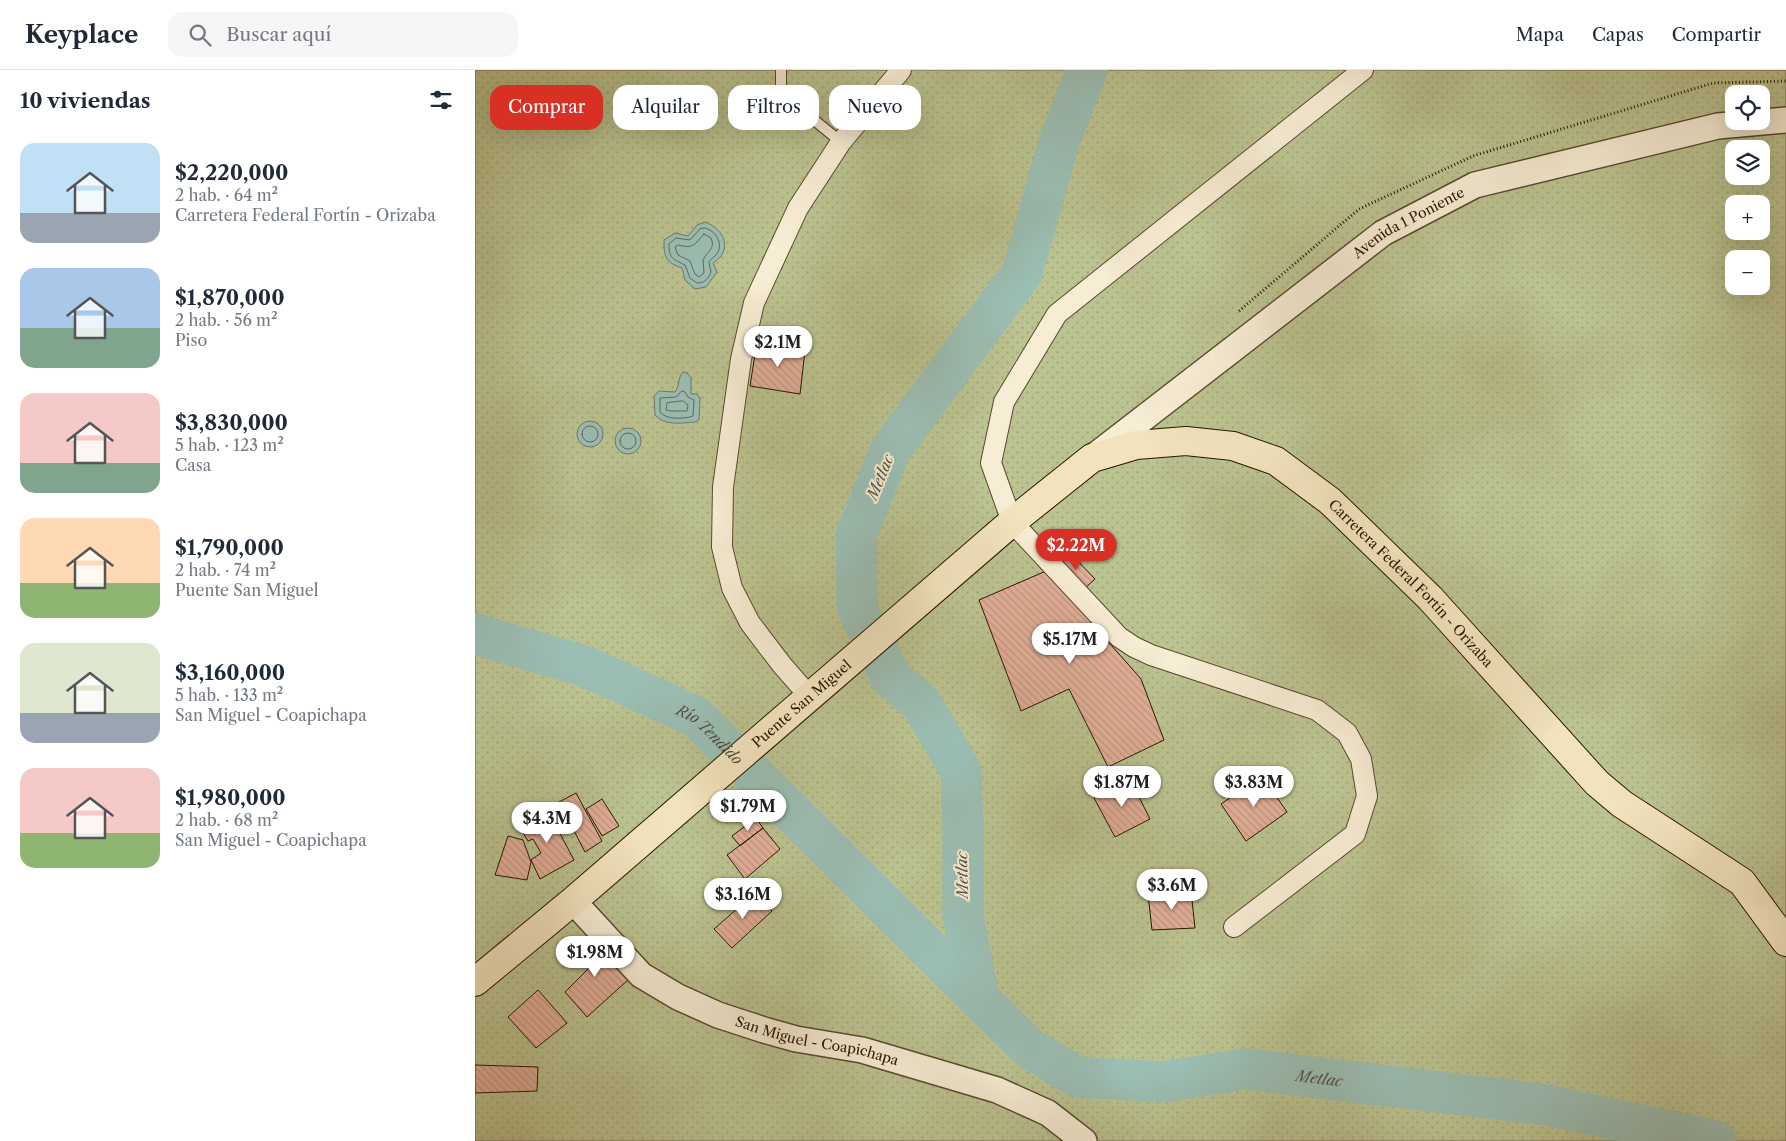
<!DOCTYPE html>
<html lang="es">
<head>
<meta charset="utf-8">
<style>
	body { margin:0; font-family:"Libre Caslon Text",serif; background:#f6f6f7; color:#1f2937; height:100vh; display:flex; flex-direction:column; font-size:19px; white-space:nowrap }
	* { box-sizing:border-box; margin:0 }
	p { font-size:16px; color:#747a83 }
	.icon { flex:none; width:28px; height:28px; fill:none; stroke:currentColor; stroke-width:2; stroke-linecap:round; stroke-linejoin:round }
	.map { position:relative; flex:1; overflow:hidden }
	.side { display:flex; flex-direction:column; background:#fff; width:475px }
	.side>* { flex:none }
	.banner { position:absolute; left:15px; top:15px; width:475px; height:45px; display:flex; gap:10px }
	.fabs { position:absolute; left:1250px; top:15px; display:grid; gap:10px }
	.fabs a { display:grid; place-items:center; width:45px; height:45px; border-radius:10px; background:#fff; box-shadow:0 5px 20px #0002; font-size:25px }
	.price { position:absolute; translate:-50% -42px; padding:0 11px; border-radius:18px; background:#fff; color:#222; font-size:16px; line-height:32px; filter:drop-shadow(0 1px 2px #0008) }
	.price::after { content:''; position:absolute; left:50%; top:30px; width:15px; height:11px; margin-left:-8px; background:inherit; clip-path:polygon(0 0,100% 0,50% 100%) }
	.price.current { background:#d93025; color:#fff }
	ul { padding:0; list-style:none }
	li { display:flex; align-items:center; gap:15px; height:125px; padding:0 20px }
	li span { display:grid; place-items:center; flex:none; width:140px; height:100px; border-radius:15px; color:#555 }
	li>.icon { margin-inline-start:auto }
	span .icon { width:60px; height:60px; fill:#fffc; stroke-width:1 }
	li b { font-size:21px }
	h2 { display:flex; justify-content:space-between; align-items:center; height:60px; padding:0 20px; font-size:21px }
	.chip { padding:0 18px; border-radius:15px; background:#fff; box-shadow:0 5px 20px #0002; font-size:18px; line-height:45px }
	.chip.current { background:#d93025; color:#fff }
	header { display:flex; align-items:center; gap:30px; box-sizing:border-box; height:70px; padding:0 25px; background:#fff; border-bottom:1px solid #e0e1e3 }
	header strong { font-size:24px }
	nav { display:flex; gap:28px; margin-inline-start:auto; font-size:18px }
	.search { width:350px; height:45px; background:#f6f6f7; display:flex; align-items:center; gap:12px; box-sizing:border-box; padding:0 18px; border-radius:15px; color:#747a83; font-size:19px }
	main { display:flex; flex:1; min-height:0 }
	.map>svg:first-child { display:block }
	.park { fill:url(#park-dots); stroke:#716c48; fill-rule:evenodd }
	.water { fill:#9bbeb3; stroke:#6d7a6b }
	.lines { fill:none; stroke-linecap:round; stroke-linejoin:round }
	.shore { stroke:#61695a; stroke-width:1 }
	.river { stroke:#9bbeb3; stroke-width:41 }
	.building { fill:url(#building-back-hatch); stroke:#271400 }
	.service-casing { stroke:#5a482f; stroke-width:12 }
	.minor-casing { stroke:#5a482f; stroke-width:22 }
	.tertiary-casing { stroke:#5a482f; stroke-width:28 }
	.primary-casing { stroke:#271400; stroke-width:30 }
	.path { stroke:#271400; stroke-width:3; stroke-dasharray:1 2.5; stroke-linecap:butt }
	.service { stroke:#f7edd4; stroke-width:10 }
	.minor { stroke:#f7edd4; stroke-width:20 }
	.tertiary { stroke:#f7edd4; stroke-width:25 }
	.primary { stroke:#f2e3bd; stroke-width:28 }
	.labels { text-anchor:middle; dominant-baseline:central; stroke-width:4; stroke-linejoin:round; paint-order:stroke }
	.street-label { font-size:14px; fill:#271400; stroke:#f7edd4 }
	.water-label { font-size:15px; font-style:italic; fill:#50503f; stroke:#f7edd4 }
</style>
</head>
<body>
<header>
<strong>Keyplace</strong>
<div class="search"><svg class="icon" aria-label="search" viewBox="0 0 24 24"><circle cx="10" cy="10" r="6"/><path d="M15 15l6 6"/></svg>Buscar aquí</div>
<nav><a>Mapa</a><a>Capas</a><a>Compartir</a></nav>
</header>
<main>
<section class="side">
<h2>10 viviendas<svg class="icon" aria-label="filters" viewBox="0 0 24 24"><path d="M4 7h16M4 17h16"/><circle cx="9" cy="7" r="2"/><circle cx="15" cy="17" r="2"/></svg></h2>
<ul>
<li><span style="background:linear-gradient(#bfe0f5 70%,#9aa5b1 0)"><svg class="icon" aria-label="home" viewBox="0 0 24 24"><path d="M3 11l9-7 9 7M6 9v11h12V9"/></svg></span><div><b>$2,220,000</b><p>2 hab. · 64 m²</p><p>Carretera Federal Fortín - Orizaba</p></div></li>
<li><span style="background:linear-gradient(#a9c7e8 60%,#7fa58c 0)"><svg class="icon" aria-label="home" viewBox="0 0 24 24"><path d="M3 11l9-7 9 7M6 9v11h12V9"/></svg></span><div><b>$1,870,000</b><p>2 hab. · 56 m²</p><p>Piso</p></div></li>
<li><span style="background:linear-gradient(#f6c9c9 70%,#7fa58c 0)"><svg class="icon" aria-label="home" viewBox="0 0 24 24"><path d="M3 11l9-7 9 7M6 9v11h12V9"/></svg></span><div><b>$3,830,000</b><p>5 hab. · 123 m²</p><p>Casa</p></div></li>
<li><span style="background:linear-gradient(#ffd9b3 65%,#8fb573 0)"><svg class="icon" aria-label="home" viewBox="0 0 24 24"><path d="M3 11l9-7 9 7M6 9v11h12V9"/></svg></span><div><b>$1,790,000</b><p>2 hab. · 74 m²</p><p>Puente San Miguel</p></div></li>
<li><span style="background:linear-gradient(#dfe7d0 70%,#9aa5b1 0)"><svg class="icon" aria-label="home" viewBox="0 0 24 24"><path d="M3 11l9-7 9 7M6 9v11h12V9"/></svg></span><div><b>$3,160,000</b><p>5 hab. · 133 m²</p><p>San Miguel - Coapichapa</p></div></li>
<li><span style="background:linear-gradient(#f6c9c9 65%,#8fb573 0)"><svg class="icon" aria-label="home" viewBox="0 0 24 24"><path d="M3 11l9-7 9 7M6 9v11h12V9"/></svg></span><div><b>$1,980,000</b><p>2 hab. · 68 m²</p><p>San Miguel - Coapichapa</p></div></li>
</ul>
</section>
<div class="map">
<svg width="1311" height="1071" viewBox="0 0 1311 1071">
	<defs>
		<pattern id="park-dots" width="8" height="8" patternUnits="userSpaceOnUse" patternTransform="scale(1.25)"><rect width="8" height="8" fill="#bbc390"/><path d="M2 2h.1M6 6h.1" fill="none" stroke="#a1a77a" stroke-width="1.8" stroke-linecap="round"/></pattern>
		<pattern id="building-back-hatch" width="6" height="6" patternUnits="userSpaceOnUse" patternTransform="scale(1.25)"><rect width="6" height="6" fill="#e2ae98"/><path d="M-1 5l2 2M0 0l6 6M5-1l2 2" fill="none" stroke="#c29581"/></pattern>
	</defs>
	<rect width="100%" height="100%" fill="#f2e3bd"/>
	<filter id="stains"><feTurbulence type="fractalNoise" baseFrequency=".004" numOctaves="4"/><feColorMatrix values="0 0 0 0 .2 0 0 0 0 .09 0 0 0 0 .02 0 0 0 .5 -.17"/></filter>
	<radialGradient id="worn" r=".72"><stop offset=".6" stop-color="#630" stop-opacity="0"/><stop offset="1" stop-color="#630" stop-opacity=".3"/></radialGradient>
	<!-- park -->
	<path class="park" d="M 0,0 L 1311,0 L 1311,1071 L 0,1071 ZM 1259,24 L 1286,24 L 1286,51 L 1259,51 ZM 1259,79 L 1286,79 L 1286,106 L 1259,106 ZM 1259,134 L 1286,134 L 1286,161 L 1259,161 ZM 1259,189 L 1286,189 L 1286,216 L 1259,216 Z"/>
	<!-- water -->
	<path class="water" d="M 230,152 C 250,159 258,181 238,193 L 242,202 L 231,217 L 220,219 L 210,210 L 207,198 C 190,192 189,187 189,170 L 200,163 L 213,166 L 222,155 Z
		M 208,302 L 212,303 L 216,308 L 216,324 L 222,324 L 225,328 L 224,350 L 220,352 C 206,353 190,356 180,345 L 179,326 L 184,321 L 200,322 C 205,316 202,309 208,302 Z
		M102 364a13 13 0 1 1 26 0a13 13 0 1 1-26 0Z
		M140 371a13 13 0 1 1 26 0a13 13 0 1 1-26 0Z"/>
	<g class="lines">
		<!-- shore -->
		<path class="shore" d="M 230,158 C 242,161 250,176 240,186 C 238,188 235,190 234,192 L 236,202 C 233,209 230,213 222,213 L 215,208 L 210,195 C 198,189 194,189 194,174 L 201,168 L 215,170 L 225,159 Z
			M 229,164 L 236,168 C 241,179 232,181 228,190 L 229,203 L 224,207 L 220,204 L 215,191 L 203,185 L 200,177 L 203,175 C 219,179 219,175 229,164 Z
			M 207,321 L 210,322 L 213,327 L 219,330 L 218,346 C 209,349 191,350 185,342 L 185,328 L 201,327 Z
			M 208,331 L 213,335 L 212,341 L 195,341 L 191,340 L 192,333 Z
			M107 364a8 8 0 1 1 16 0a8 8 0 1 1-16 0Z
			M145 371a8 8 0 1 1 16 0a8 8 0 1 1-16 0Z"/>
		<!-- river -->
		<g class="river">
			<path id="s1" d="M 612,0 L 584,72 L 547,203 L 415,381 L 381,466 L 382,538 L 416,608 L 446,633 L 486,701 L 488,757 L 488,845 L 504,929 L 554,978 L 602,1007 L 687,1012 L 770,999 L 1072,1035 L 1241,1071"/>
			<path id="s2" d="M 0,564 L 112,597 L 221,647 L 504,929"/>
		</g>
	</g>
	<!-- building -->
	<path class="building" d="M 282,272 L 330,281 L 325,324 L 275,316 Z
		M 594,482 L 620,509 L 608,520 L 582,493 Z
		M 571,501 L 666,609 L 689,670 L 633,697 L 594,619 L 546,641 L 504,530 Z
		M 787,706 L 812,742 L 771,771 L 746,734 Z
		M 655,709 L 675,749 L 640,767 L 619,728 Z
		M 101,723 L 127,771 L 110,782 L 84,732 Z
		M 127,729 L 144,756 L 127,766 L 111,739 Z
		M 72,739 L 99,790 L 65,809 L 56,790 L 66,783 L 58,769 L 53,771 L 44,756 Z
		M 281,748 L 288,758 L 265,776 L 257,766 Z
		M 288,758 L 305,779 L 270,809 L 252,785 Z
		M 33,766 L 48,770 L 56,792 L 52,810 L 20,805 Z
		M 716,821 L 720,858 L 677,860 L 673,824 Z
		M 280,823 L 297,841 L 257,878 L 239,859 Z
		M 110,868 L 127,877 L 154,909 L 112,947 L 90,922 L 114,898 L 96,880 Z
		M 63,920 L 92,953 L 61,978 L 33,947 Z
		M 0,995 L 63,997 L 62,1021 L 0,1023 Z"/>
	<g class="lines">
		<!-- service casing -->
		<g class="service-casing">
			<path id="service" d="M 306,0 L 306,23 L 366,72"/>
		</g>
		<!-- minor casing -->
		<g class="minor-casing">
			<path id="minor" d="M 335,627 L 307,595 L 275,553 L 257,518 L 247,477 L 248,417 L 266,289 L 279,233 L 323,138 L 366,72 L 426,0
				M 759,857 L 880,764 L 892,726 L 886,689 L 872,663 L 842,640 L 676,585 L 659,577 L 644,567 L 537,452 L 516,393 L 529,332 L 582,244 L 888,0"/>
		</g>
		<!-- tertiary casing -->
		<g class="tertiary-casing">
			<g id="tertiary">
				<path id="s3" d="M 621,385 L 908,163 L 1000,115 L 1243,56 L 1311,50"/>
				<path id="s4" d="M 98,831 L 166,905 L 203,927 L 243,945 L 289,960 L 321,969 L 387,980 L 522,1020 L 573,1043 L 609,1071"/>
			</g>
		</g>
		<!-- primary casing -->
		<g class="primary-casing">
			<g id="primary">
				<path id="s5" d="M 0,912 L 98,831 L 537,452 L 617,388 L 661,375 L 711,371 L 758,376 L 801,391 L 855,431 L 955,528 L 1122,713 L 1147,734 L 1267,812 L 1311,872"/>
			</g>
		</g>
		<!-- path -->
		<path class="path" d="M 764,241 L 884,139 L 998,86 L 1238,13 L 1311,11"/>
		<!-- service -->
		<use href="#service" class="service"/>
		<!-- minor -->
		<use href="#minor" class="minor"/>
		<!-- tertiary -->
		<use href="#tertiary" class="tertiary"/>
		<!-- primary -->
		<use href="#primary" class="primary"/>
	</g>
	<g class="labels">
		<!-- street labels -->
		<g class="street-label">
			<text stroke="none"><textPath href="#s3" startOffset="390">Avenida 1 Poniente</textPath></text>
			<text stroke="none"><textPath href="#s5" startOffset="1181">Carretera Federal Fortín - Orizaba</textPath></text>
			<text stroke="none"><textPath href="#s5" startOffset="429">Puente San Miguel</textPath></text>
			<text stroke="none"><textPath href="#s4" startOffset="290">San Miguel - Coapichapa</textPath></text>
		</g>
		<!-- water labels -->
		<g class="water-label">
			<text transform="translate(405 407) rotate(-68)">Metlac</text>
			<text stroke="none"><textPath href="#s2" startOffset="258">Río Tendido</textPath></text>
			<text transform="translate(487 805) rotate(-91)">Metlac</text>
			<text stroke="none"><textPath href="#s1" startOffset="1394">Metlac</textPath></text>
		</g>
	</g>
	<rect width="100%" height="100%" filter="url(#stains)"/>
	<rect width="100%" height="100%" fill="url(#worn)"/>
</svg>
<div class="fabs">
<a><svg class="icon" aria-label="locate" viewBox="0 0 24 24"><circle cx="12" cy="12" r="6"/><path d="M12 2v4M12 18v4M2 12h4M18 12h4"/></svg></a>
<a><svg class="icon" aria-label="layers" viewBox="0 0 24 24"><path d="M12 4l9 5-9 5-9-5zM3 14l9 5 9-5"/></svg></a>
<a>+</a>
<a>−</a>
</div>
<b class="price" style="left:303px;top:298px">$2.1M</b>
<b class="price current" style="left:601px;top:501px">$2.22M</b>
<b class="price" style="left:595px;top:595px">$5.17M</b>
<b class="price" style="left:647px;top:738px">$1.87M</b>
<b class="price" style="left:779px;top:738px">$3.83M</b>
<b class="price" style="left:273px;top:762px">$1.79M</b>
<b class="price" style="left:72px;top:774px">$4.3M</b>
<b class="price" style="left:697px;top:841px">$3.6M</b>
<b class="price" style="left:268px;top:850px">$3.16M</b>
<b class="price" style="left:120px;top:908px">$1.98M</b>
<div class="banner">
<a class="chip current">Comprar</a>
<a class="chip">Alquilar</a>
<a class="chip">Filtros</a>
<a class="chip">Nuevo</a>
</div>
</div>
</main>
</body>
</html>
